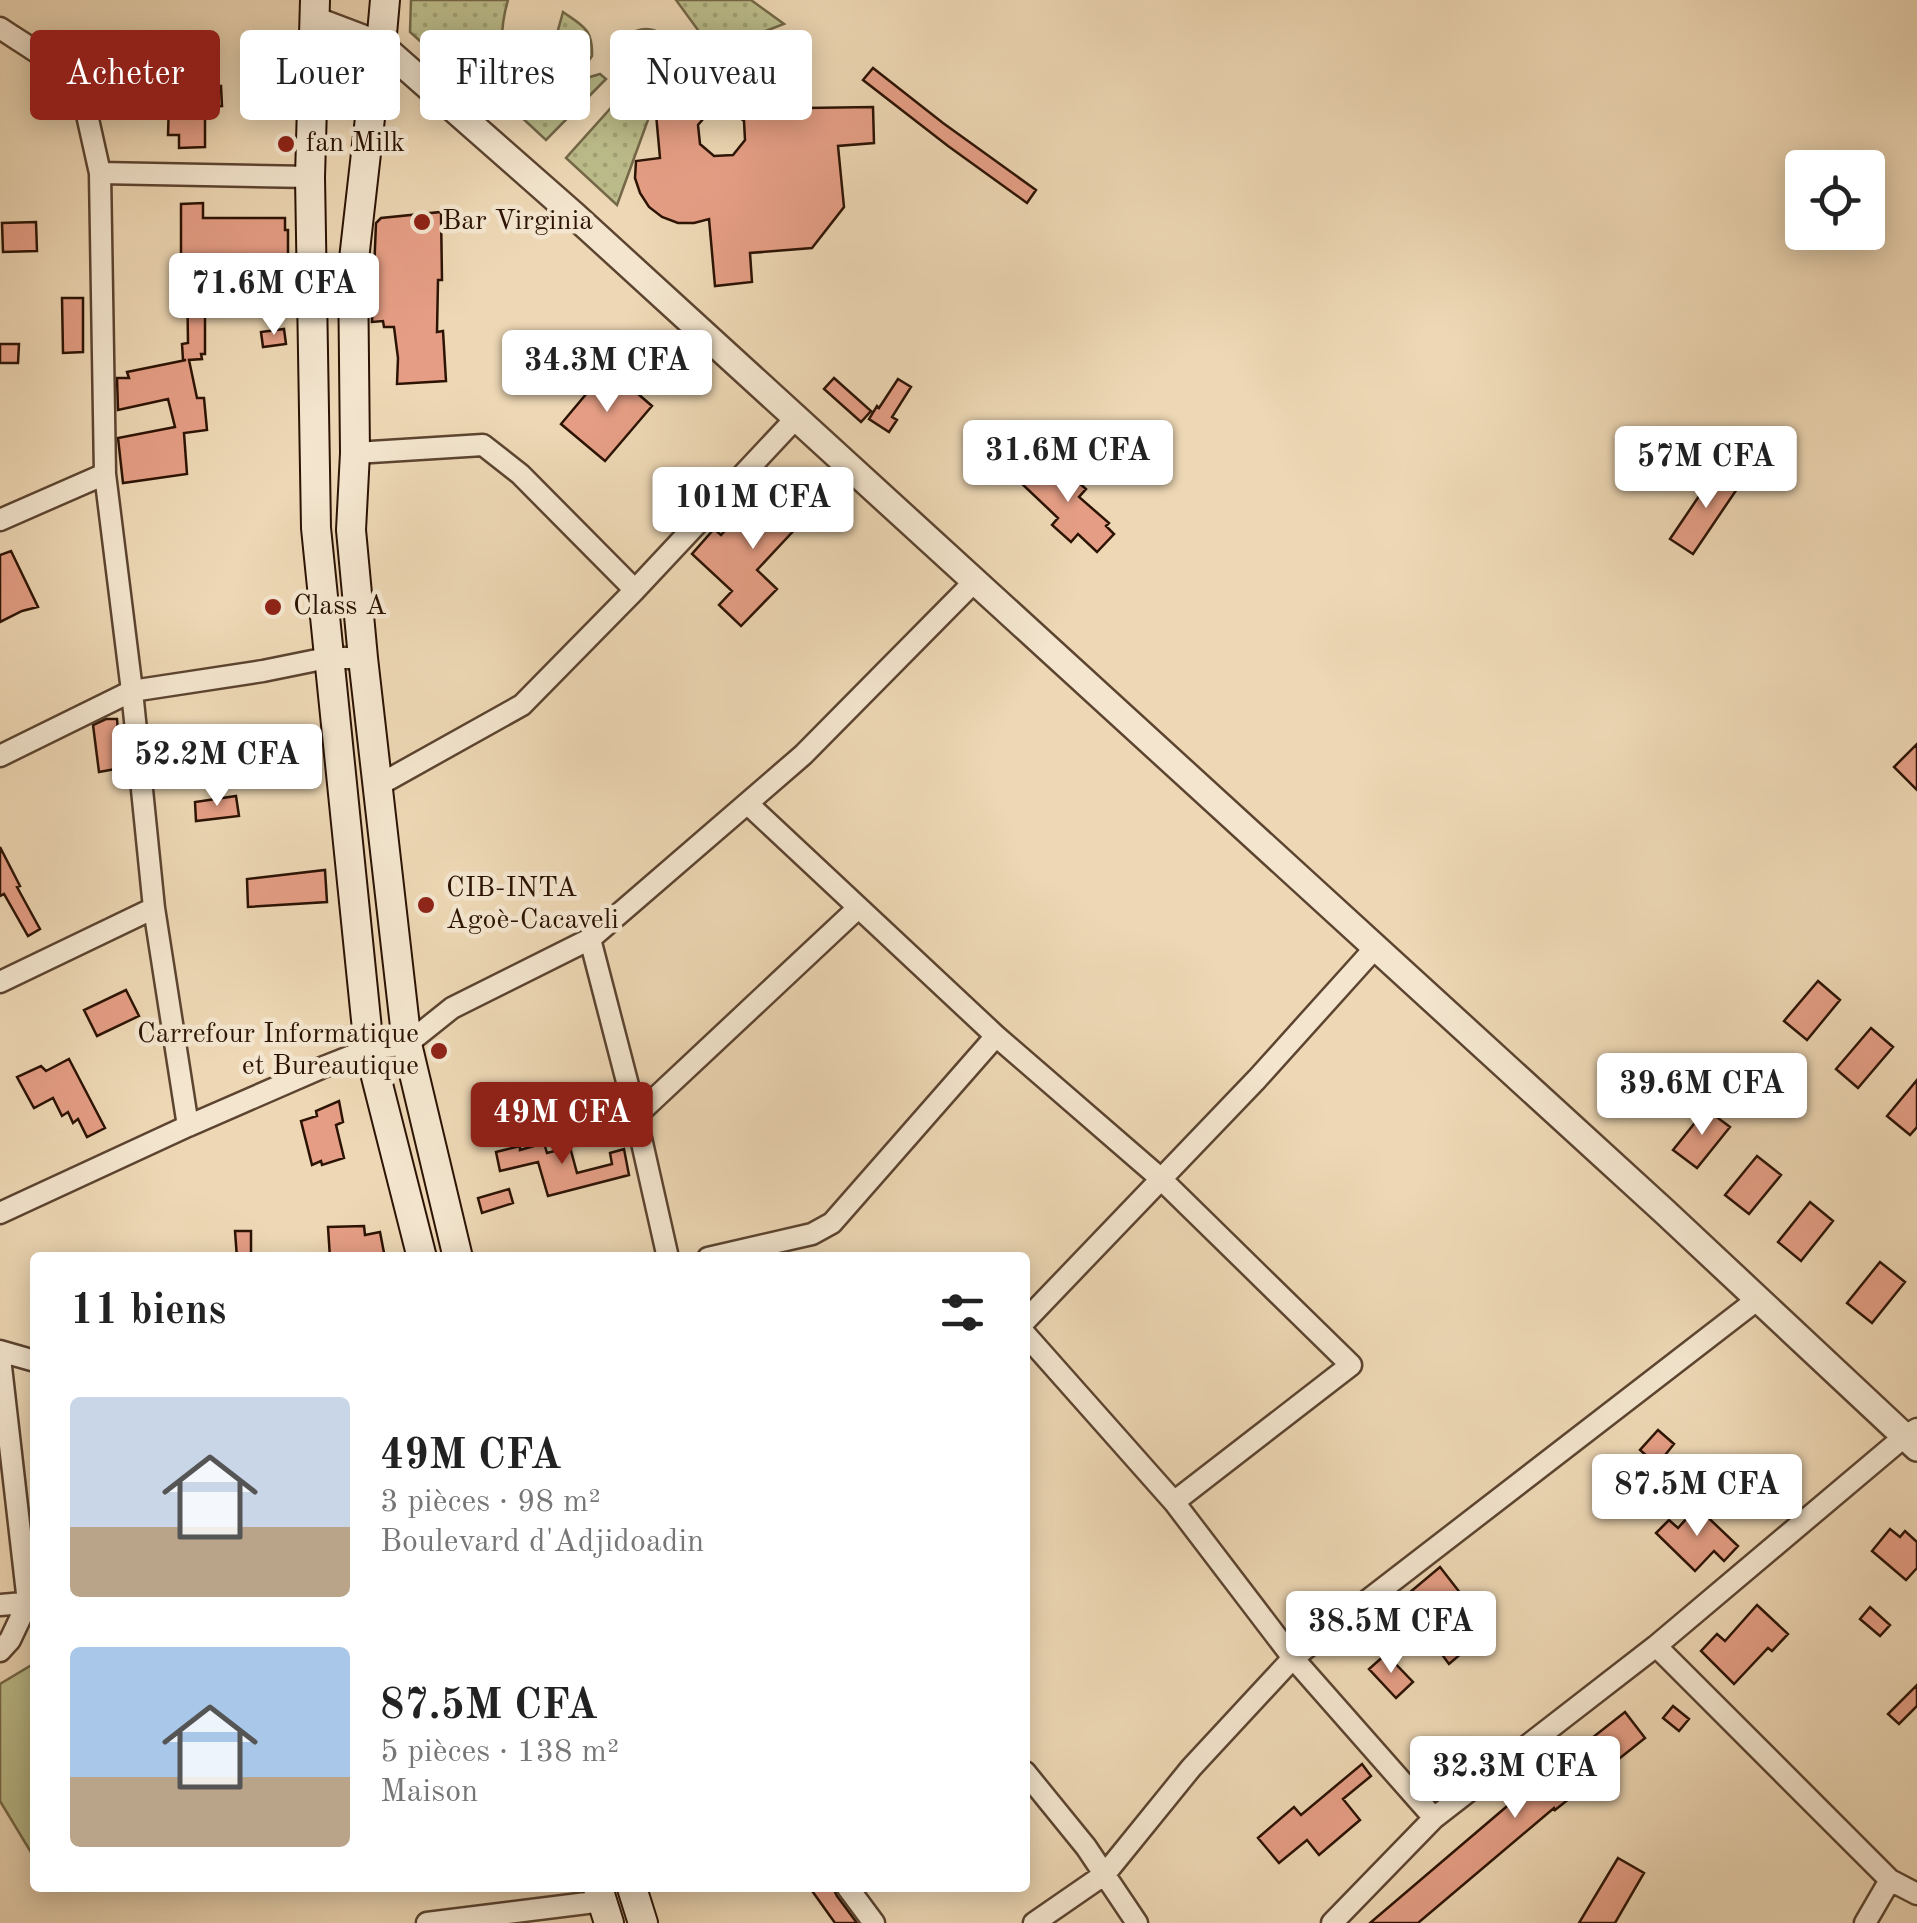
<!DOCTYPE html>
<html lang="fr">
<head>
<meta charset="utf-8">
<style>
	body { margin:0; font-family:"Old Standard TT",serif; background:#f6f6f6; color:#222; height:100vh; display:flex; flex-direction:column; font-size:38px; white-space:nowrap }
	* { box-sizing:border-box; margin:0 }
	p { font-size:32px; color:#767676 }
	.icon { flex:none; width:55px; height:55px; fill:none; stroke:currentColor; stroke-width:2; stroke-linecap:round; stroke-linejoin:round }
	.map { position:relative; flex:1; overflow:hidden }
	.drawer { position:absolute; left:30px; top:1252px; width:1000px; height:640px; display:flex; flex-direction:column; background:#fff; border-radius:10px; box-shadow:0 5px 25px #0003 }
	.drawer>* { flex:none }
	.guide { position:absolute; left:30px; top:30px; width:1000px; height:90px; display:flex; gap:20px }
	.controls { position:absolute; left:1785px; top:150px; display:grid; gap:20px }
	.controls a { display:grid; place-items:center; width:100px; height:100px; border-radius:10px; background:#fff; box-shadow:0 5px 25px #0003; font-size:50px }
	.price { position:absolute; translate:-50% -85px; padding:0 22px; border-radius:10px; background:#fff; color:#222; font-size:32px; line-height:65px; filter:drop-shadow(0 2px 5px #0008) }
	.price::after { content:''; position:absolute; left:50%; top:60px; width:30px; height:22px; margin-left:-15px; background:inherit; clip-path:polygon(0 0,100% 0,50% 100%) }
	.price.current { background:#8f2418; color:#fff }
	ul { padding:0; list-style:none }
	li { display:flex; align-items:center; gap:30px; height:250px; padding:0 40px }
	li span { display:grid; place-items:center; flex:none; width:280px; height:200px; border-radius:10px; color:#555 }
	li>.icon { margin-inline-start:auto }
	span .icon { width:120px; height:120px; fill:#fffc; stroke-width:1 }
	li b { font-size:42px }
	h2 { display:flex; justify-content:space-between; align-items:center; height:120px; padding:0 40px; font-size:42px }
	.chip { padding:0 35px; border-radius:10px; background:#fff; box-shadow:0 5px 25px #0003; font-size:35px; line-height:90px }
	.chip.current { background:#8f2418; color:#fff }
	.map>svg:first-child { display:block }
	.grass { fill:url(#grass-dots); stroke:#746848; stroke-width:2.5 }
	.garden { fill:#bcbd8b; stroke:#746848; stroke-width:2.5 }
	.building { fill:#e59e85; stroke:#2c1304; stroke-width:2.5; fill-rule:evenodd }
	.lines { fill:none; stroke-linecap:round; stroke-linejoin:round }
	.minor-casing { stroke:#5c4430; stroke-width:25 }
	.tertiary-casing { stroke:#5c4430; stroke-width:30 }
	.secondary-casing { stroke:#2c1304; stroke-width:32 }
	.minor { stroke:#f3e5ce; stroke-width:20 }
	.tertiary { stroke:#f3e5ce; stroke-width:25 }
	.secondary { stroke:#f3e5ce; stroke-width:28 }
	.poi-dot { fill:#8f2418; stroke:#f3e5ce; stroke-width:4 }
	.labels { text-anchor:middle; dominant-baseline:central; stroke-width:9; stroke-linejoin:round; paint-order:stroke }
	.poi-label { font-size:28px; fill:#2c1304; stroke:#f3e5ce; text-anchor:start }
</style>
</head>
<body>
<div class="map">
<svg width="1917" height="1923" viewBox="0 0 1917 1923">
	<defs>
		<pattern id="grass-dots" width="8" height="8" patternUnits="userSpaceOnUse" patternTransform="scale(2.5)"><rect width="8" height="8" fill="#bcbd8b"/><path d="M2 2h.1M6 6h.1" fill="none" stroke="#a2a276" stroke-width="1.8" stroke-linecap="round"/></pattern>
	</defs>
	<rect width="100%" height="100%" fill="#edd7b4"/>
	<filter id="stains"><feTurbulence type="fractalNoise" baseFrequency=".002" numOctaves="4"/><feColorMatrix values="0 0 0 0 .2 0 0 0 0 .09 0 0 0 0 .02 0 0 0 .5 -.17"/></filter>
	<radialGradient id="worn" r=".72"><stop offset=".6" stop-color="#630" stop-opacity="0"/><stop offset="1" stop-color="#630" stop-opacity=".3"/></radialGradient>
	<!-- grass -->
	<path class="grass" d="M 411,0 L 508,0 C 500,27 500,53 505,80 L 556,68 L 555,41 L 563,12 C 583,26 593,29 592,56 L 587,63 L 547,78 L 550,89 L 600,74 L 606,79 L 546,140 L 465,65 L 453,71 L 410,32 Z
		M 676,0 L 751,0 L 784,24 L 703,55 L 698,30 Z
		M622 53a24 24 0 1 1 48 0a24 24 0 1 1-48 0Z
		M 618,100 L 638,107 L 653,106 L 617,205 L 566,158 Z"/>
	<!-- garden -->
	<path class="garden" d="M 35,1663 L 35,1852 L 32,1854 L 0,1801 L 0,1684 Z"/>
	<!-- building -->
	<path class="building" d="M 737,47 L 759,48 L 777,56 L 792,69 L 801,86 L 805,108 L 873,107 L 874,143 L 838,146 L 844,207 L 812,248 L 750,253 L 752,282 L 715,286 L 709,219 L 694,223 L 678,223 L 662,217 L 649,207 L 640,193 L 635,178 L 636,161 L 660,158 L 655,103 L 684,73 L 739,68 ZM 729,109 L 744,121 L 745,140 L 733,155 L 714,156 L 700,144 L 698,125 L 710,111 Z
		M 873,68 L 943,123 L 1036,190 L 1027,203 L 948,146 L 863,80 Z
		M 179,86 L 221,86 L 222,106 L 205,107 L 205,147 L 179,148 L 179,135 L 168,135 L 169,102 L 179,103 Z
		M 203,203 L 203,218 L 285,218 L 285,230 L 288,230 L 288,274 L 205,274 L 205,354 L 201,354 L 202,359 L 189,360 L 197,398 L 204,398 L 207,430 L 184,433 L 187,474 L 123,483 L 118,438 L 175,427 L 168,399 L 118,410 L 117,378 L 129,378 L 127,372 L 186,360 L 183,360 L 182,344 L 188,343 L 187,272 L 181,272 L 181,204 Z
		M 441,212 L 442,280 L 438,280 L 437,332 L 443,331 L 446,381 L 397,384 L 398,358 L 394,327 L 384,327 L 383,321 L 372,322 L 376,223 L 381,218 Z
		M 36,222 L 37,251 L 3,252 L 2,223 Z
		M 62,298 L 83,298 L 83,352 L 63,353 Z
		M 284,329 L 286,344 L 263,347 L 261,332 Z
		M 0,344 L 19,344 L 18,363 L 0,363 Z
		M 608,368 L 652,406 L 605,461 L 561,424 Z
		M 834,378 L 871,411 L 861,422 L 824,389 Z
		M 898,379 L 911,387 L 892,417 L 897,420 L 889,432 L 869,419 L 877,406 L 879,408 Z
		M 1044,458 L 1063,476 L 1067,472 L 1086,489 L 1079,497 L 1109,523 L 1106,526 L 1114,534 L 1097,552 L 1078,534 L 1071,542 L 1052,525 L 1058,518 L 1021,483 Z
		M 1718,468 L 1741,483 L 1693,554 L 1670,539 Z
		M 798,484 L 823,507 L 803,529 L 799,525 L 757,570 L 777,589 L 741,626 L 719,605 L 732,591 L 692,554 L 714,529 L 721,535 L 744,509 L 762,525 Z
		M 11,551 L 38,607 L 22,611 L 0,622 L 0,555 Z
		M 106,719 L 117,719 L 121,768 L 99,772 L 93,725 Z
		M 1917,744 L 1917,790 L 1894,767 Z
		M 236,796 L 239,816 L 196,821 L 195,802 Z
		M 0,847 L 20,886 L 17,887 L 40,929 L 28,936 L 4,894 L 0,896 Z
		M 325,870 L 327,902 L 248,907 L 247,879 Z
		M 1818,981 L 1840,1000 L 1807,1040 L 1784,1021 Z
		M 126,990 L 139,1016 L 97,1036 L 84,1010 Z
		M 1871,1028 L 1893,1047 L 1858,1088 L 1836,1069 Z
		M 69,1059 L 105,1128 L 87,1137 L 78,1119 L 73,1123 L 68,1112 L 62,1116 L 53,1098 L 34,1108 L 17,1077 L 41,1066 L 46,1071 Z
		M 1917,1080 L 1917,1127 L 1910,1135 L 1887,1116 Z
		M 339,1101 L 343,1122 L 336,1125 L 344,1158 L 322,1165 L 321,1161 L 312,1165 L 301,1121 L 317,1116 L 316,1111 Z
		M 1706,1109 L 1730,1127 L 1697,1168 L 1673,1150 Z
		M 544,1143 L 547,1153 L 570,1147 L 577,1173 L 612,1164 L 610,1153 L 624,1149 L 629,1175 L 548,1196 L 538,1162 L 500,1171 L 496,1152 L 520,1146 L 520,1150 Z
		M 1757,1156 L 1781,1175 L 1749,1214 L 1725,1195 Z
		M 509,1189 L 513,1203 L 482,1213 L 478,1198 Z
		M 1810,1202 L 1833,1221 L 1801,1261 L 1778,1242 Z
		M 364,1226 L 365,1235 L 380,1232 L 385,1258 L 330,1258 L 328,1227 Z
		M 235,1231 L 251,1231 L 251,1258 L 237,1258 Z
		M 1880,1262 L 1905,1282 L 1872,1323 L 1847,1303 Z
		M 1658,1430 L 1674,1444 L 1657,1465 L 1640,1450 Z
		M 1697,1507 L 1738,1546 L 1724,1561 L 1714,1551 L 1695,1571 L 1656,1533 L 1669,1520 L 1678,1528 Z
		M 1890,1529 L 1900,1537 L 1905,1531 L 1917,1542 L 1917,1568 L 1906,1580 L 1872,1551 Z
		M 1440,1567 L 1489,1630 L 1449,1664 L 1426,1633 L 1407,1647 L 1384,1614 Z
		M 1757,1605 L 1788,1634 L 1772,1651 L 1768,1648 L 1734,1684 L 1701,1651 L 1717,1634 L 1725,1641 Z
		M 1870,1607 L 1890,1625 L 1880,1636 L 1860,1619 Z
		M 1386,1654 L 1413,1682 L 1396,1698 L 1369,1669 Z
		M 1917,1685 L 1917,1706 L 1899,1724 L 1888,1714 Z
		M 1673,1706 L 1689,1719 L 1679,1731 L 1663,1718 Z
		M 1625,1712 L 1645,1738 L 1555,1810 L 1554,1808 L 1418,1923 L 1370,1923 L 1526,1790 Z
		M 1362,1764 L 1371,1776 L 1343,1799 L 1360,1820 L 1319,1855 L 1307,1840 L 1279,1863 L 1258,1838 L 1294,1807 L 1301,1815 Z
		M 1618,1858 L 1644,1873 L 1615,1923 L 1579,1923 Z
		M 810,1888 L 833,1888 L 837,1896 L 857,1923 L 835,1923 Z"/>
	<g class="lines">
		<!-- minor casing -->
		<g class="minor-casing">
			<path id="minor" d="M 0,28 C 26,46 69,68 83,97 L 100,173 L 105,474 L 132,691 L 154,908 L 188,1126
				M 100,173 L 310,177
				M 355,453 L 483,445 L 520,474 L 635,590
				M 0,520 L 105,474
				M 0,756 L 132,691 L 263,671 L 327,658 L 363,658
				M 377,786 L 522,705 L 635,590 L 796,418
				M 748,804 L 996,1036 L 1160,1178 L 1351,1365 L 1174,1502
				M 590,939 L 636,1116 L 668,1258
				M 0,982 L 154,908
				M 636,1116 L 858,908
				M 0,1213 L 188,1126 L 321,1068 L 369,1049 L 407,1044 L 452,1008 L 590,939 L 803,755 L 974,582
				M 708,1258 L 812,1234 L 832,1223 L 996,1036
				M 1025,1321 L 1257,1079 L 1375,948
				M 1025,1334 L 1174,1502 L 1293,1658 L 1434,1818
				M 0,1351 L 35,1361
				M 0,1358 L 28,1602 L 10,1640 L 0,1651
				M 0,1605 L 35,1602
				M 1656,1646 L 1890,1880
				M 1025,1772 L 1086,1847 L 1137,1923
				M 848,1888 L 874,1923
				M 427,1923 L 603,1901
				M 1034,1923 L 1105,1874 L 1191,1768 L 1293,1658 L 1758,1299
				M 1332,1923 L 1434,1818 L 1656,1646 L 1905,1436 L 1917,1429
				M 1865,1923 L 1890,1880 L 1917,1894"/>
		</g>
		<!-- tertiary casing -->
		<g class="tertiary-casing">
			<path id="tertiary" d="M 315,20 L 381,45 L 574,215 L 1665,1212 L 1917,1448"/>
		</g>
		<!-- secondary casing -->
		<g class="secondary-casing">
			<path id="secondary" d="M 315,0 L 310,177 L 316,528 L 369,1049 L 422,1258
				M 385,0 L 381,45 L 370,118 L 353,268 L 355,453 L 351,530 L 363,658 L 407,1044 L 458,1258
				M 598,1888 L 609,1923
				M 632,1888 L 643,1923"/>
		</g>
		<!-- minor -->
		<use href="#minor" class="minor"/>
		<!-- tertiary -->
		<use href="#tertiary" class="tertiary"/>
		<!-- secondary -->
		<use href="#secondary" class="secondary"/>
	</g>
	<!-- markers -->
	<g class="poi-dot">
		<circle cx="286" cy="144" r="10"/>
		<circle cx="422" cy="222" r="10"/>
		<circle cx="273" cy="607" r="10"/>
		<circle cx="426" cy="905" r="10"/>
		<circle cx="439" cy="1051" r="10"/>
	</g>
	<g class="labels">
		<!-- poi labels -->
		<g class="poi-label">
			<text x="306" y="144">fan Milk</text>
			<text x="442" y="222">Bar Virginia</text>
			<text x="293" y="607">Class A</text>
			<text x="446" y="889">CIB-INTA<tspan x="446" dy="32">Agoè-Cacaveli</tspan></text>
			<text x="419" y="1035" text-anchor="end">Carrefour Informatique<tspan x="419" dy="32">et Bureautique</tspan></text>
		</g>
	</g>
	<rect width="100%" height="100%" filter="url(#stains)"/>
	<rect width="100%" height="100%" fill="url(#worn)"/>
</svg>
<div class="controls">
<a><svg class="icon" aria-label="locate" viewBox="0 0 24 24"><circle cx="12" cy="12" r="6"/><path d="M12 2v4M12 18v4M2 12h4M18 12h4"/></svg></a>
</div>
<b class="price" style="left:274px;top:338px">71.6M CFA</b>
<b class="price" style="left:607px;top:415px">34.3M CFA</b>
<b class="price" style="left:1068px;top:505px">31.6M CFA</b>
<b class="price" style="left:1706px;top:511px">57M CFA</b>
<b class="price" style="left:753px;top:552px">101M CFA</b>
<b class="price" style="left:217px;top:809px">52.2M CFA</b>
<b class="price" style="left:1702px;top:1138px">39.6M CFA</b>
<b class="price current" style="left:562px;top:1167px">49M CFA</b>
<b class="price" style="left:1697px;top:1539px">87.5M CFA</b>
<b class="price" style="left:1391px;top:1676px">38.5M CFA</b>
<b class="price" style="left:1515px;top:1821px">32.3M CFA</b>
<div class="guide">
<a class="chip current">Acheter</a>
<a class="chip">Louer</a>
<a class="chip">Filtres</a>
<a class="chip">Nouveau</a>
</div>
<section class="drawer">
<h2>11 biens<svg class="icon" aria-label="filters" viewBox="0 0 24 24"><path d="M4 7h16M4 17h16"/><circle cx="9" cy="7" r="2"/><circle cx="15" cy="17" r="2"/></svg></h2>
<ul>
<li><span style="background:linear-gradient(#c9d6e8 65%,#b9a48a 0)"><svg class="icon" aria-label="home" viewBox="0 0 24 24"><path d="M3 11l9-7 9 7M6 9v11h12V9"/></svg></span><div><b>49M CFA</b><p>3 pièces · 98 m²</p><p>Boulevard d'Adjidoadin</p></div></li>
<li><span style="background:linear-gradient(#a9c7e8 65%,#b9a48a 0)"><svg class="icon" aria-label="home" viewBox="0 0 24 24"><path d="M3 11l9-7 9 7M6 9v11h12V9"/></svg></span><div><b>87.5M CFA</b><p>5 pièces · 138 m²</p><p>Maison</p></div></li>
</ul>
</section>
</div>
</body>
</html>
